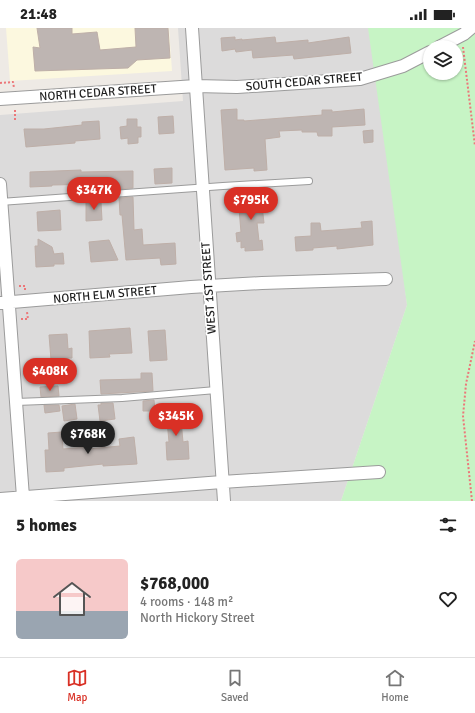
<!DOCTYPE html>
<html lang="en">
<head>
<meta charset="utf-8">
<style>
	body { margin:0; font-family:Signika,sans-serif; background:#f2f2f2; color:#222; height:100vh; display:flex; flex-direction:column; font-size:15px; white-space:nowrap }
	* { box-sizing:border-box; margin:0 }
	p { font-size:13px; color:#767676 }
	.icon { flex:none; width:22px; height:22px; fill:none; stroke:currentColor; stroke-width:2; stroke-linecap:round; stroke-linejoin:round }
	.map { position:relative; height:473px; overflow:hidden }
	.details { display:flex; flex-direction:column; background:#fff; flex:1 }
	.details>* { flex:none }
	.controls { position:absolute; left:423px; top:12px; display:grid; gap:8px }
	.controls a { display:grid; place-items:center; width:40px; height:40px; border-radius:50%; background:#fff; box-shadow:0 1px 3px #0004; font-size:20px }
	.price { position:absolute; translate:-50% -34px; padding:0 9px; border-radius:14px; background:#d93025; color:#fff; font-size:13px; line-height:26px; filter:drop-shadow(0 1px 2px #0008) }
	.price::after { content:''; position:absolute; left:50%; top:24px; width:12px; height:9px; margin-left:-6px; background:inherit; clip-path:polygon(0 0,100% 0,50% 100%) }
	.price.active { background:#222; color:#fff }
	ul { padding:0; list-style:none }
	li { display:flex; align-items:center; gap:12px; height:100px; padding:0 16px }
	li span { display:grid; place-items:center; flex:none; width:112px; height:80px; border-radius:6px; color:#555 }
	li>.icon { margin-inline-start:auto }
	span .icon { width:48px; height:48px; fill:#fffc; stroke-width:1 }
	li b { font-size:17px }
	h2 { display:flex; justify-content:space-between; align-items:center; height:48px; padding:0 16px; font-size:17px }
	.status { display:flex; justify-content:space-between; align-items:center; height:28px; padding:0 20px; background:#fff; direction:ltr }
	.status svg { height:11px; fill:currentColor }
	.tabs { display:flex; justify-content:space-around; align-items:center; height:56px; border-top:1px solid #e0e0e0; background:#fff; font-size:11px; color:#767676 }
	.tabs a { display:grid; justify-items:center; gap:2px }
	.tabs .active { color:#d93025 }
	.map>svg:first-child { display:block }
	.residential { fill:#dcdbdb }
	.education { fill:#fcf8df }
	.park { fill:#c7f4c5; fill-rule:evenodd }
	.building { fill:#beb5b2; stroke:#beafa8 }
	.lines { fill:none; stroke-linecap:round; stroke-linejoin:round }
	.service-casing { stroke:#9b9b9b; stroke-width:8 }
	.minor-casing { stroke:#9b9b9b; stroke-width:14 }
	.path { stroke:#ec7779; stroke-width:2; stroke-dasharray:2 2; stroke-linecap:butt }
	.service { stroke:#fff; stroke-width:6 }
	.minor { stroke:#fff; stroke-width:12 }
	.labels { text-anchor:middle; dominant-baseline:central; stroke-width:3.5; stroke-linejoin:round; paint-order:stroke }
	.street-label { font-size:12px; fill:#1e1e1e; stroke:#fff }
</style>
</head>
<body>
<div class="status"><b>21:48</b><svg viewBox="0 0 49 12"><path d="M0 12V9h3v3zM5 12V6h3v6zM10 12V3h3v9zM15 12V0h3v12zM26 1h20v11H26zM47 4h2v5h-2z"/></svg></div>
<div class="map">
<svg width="475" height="473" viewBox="0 0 475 473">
	<rect width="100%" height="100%" fill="#eeeae5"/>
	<!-- residential -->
	<path class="residential" d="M 178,0 L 374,0 L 407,277 L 341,473 L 0,473 L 0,87 L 183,73 Z"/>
	<!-- education -->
	<path class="education" d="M 6,0 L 169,0 L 172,43 L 10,53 Z"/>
	<!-- park -->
	<path class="park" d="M 368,0 L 475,0 L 475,473 L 341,473 L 407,277 ZM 430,19 L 456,19 L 456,45 L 430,45 Z"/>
	<!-- building -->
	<path class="building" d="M 37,0 L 72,0 L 72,6 L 97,4 L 100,22 L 136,19 L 135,0 L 168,0 L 170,30 L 137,32 L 128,40 L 35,43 L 33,19 L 40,20 Z
		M 235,9 L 235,12 L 242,11 L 242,12 L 275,9 L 276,15 L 308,12 L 308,15 L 349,9 L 351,25 L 294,31 L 293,27 L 253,30 L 252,22 L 236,24 L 235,21 L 222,23 L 221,10 Z
		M 237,81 L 237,92 L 244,92 L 244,93 L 322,87 L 322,82 L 332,82 L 332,84 L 364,81 L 365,97 L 332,99 L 332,108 L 318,108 L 317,104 L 302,104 L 302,102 L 279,103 L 280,109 L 265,111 L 267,142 L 254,143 L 254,140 L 225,142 L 221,82 Z
		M 173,88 L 174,105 L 159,106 L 158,89 Z
		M 127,91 L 137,91 L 137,99 L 141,99 L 141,109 L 138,109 L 138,115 L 128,116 L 128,110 L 121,111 L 120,99 L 127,98 Z
		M 99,93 L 100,111 L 75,113 L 75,115 L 26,119 L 24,101 L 44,101 L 82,97 L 82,94 Z
		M 373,102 L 373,114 L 364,115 L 363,103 Z
		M 172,140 L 172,155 L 155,156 L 154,141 Z
		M 81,142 L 81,144 L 133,143 L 133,160 L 99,162 L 98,156 L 52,157 L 52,158 L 30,159 L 30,144 Z
		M 260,160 L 264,195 L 257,195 L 259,213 L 262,212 L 263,222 L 245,223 L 245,219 L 241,220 L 241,213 L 237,214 L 236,205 L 241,204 L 239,181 L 246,181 L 244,161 Z
		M 133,169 L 134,202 L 142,201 L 143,217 L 175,215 L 176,236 L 161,237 L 160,230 L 126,232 L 122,187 L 120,187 L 119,170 Z
		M 86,174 L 101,174 L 102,192 L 86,193 Z
		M 60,182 L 61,202 L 38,203 L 37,184 Z
		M 372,193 L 373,217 L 337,221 L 337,218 L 313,220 L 313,222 L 296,223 L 295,209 L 311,208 L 311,195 L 320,195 L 321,203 L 362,200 L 361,194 Z
		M 38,211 L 52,219 L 54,226 L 63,225 L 64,236 L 54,236 L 54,238 L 36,239 L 35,218 L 38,218 Z
		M 109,212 L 118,232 L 91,234 L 89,214 Z
		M 130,300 L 132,325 L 109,326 L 110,329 L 90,330 L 89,303 Z
		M 165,302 L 167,332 L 150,333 L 148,303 Z
		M 67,306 L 68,321 L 72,320 L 72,330 L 68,330 L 68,343 L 52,344 L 49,307 Z
		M 141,345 L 152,345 L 153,363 L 101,366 L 100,352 L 141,351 Z
		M 58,358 L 59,368 L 41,369 L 40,359 Z
		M 154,372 L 155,383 L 143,383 L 143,373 Z
		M 101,375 L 113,375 L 115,391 L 100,393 L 98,377 L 101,377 Z
		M 75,376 L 77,391 L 64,393 L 62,378 Z
		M 44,377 L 59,377 L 60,383 L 45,385 Z
		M 180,381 L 183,414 L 188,413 L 189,431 L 167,432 L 166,414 L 169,414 L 166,382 Z
		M 62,404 L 63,421 L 88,419 L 88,421 L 120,418 L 119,411 L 134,409 L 137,436 L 103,438 L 103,436 L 64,440 L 64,443 L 46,444 L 45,422 L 49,422 L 48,405 Z"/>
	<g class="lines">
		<!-- service casing -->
		<g class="service-casing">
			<path id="service" d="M 0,174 L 223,158 L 309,153
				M 16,374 L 122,370 L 216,362"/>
		</g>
		<!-- minor casing -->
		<g class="minor-casing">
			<path id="minor" d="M 192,0 L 224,473
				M 439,19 L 464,6 L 471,0
				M 0,71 L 196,58 L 237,59 L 360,51 L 403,38 L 430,24
				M 0,156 L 23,469
				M 0,275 L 191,259 L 262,255 L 386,251
				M 0,471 L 222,454 L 379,444"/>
		</g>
		<!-- path -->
		<path class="path" d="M 463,19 L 475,118
			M 0,55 L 13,54 L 14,60
			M 15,82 L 15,92
			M 19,258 L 25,258 L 25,262
			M 21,291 L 28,291 L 27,284
			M 472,473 L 463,388 L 466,356 L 475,313"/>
		<!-- service -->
		<use href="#service" class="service"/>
		<!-- minor -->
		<use href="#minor" class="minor"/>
	</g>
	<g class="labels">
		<!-- street labels -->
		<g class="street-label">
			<text transform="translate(304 54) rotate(-5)">SOUTH CEDAR STREET</text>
			<text transform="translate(98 65) rotate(-4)">NORTH CEDAR STREET</text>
			<text transform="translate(209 260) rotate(-94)">WEST 1ST STREET</text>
			<text transform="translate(105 267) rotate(-5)">NORTH ELM STREET</text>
		</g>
	</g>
</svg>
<div class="controls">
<a><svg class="icon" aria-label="layers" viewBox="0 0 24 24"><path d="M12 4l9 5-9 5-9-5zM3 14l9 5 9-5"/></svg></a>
</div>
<b class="price" style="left:94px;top:183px">$347K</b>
<b class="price" style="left:251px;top:193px">$795K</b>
<b class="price" style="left:50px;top:364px">$408K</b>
<b class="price" style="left:176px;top:409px">$345K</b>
<b class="price active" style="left:88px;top:427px">$768K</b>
</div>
<section class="details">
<h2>5 homes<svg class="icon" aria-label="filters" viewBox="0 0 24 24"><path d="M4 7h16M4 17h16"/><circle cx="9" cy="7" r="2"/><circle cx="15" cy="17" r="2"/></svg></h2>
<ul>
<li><span style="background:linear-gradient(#f6c9c9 65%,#9aa5b1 0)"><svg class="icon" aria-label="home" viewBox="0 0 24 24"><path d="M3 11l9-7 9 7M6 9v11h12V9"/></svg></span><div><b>$768,000</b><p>4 rooms · 148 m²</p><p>North Hickory Street</p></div><svg class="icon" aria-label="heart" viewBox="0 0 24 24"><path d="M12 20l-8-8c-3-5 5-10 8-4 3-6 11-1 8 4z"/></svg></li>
</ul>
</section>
<nav class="tabs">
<a class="active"><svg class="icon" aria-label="map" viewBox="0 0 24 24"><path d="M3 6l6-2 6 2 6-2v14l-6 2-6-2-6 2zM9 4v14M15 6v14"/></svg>Map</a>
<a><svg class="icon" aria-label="saved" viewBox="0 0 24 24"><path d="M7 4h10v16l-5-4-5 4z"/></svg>Saved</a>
<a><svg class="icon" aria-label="home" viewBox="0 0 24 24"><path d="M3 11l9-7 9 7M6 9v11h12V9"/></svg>Home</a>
</nav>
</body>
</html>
